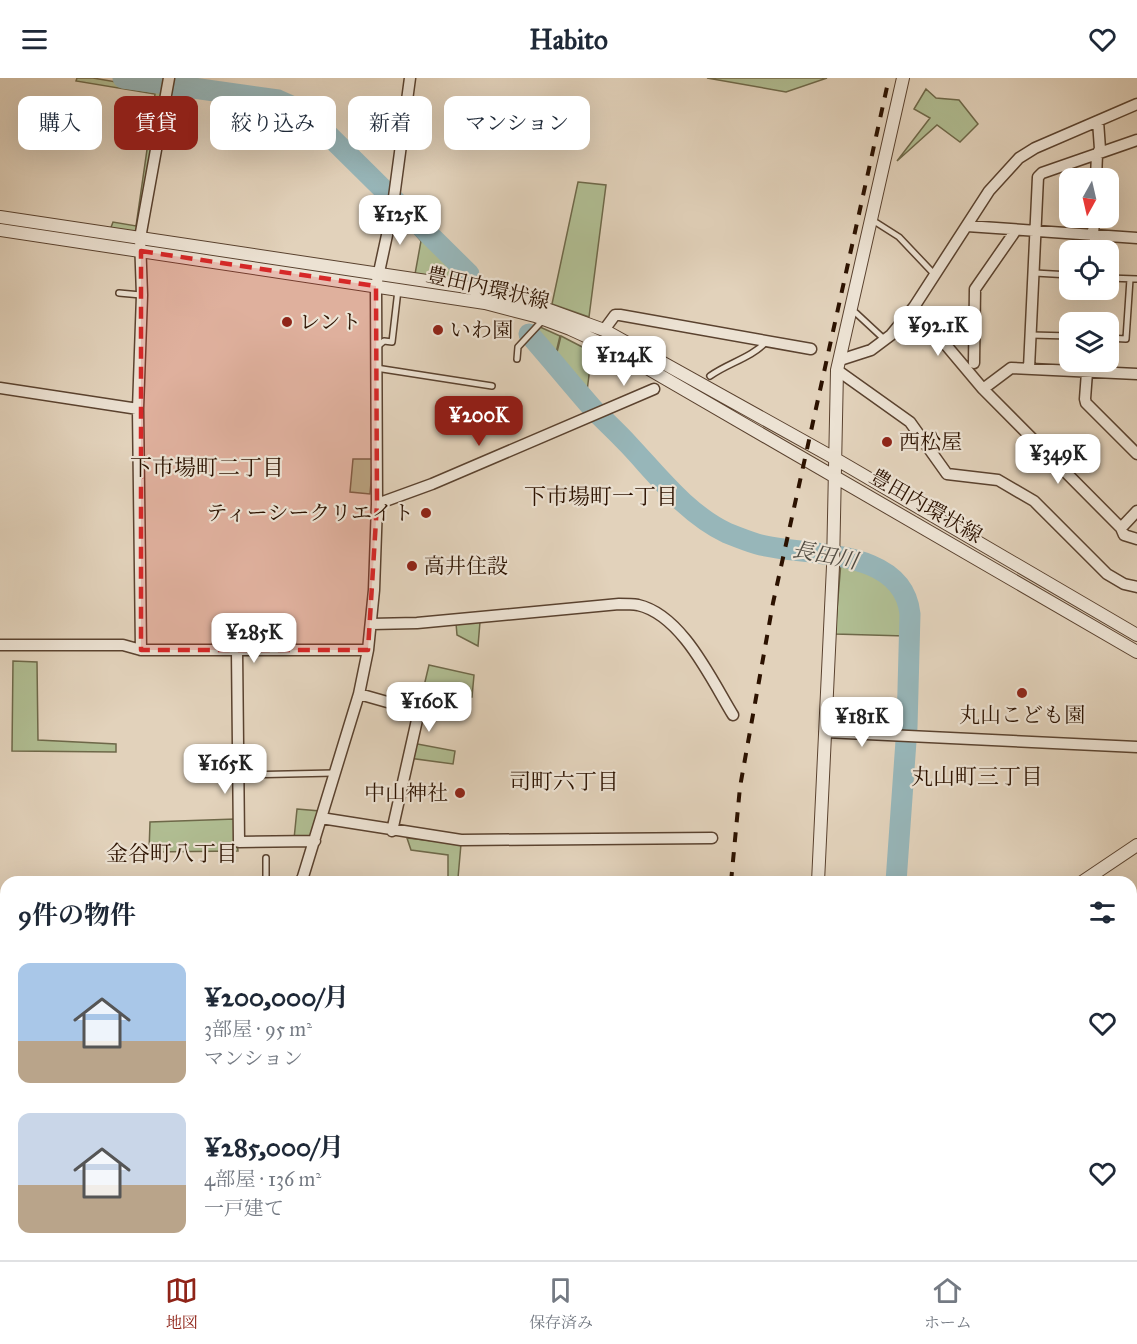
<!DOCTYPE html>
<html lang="ja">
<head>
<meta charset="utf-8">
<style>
	body { margin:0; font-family:"IM FELL Great Primer","Noto Serif JP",serif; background:#f2f2f3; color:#1f2937; height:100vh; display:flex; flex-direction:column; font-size:22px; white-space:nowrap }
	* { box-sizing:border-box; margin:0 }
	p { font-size:20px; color:#747a83 }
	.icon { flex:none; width:33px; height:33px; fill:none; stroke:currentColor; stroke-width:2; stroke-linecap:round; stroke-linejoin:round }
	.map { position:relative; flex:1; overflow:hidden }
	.drawer { position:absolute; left:0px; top:798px; width:1137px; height:384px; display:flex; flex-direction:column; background:#fff; border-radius:18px 18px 0 0; box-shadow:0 6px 24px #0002 }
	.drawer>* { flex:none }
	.top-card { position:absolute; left:18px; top:18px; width:600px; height:54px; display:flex; gap:12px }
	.needle { width:39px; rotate:188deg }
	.buttons { position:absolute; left:1059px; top:90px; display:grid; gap:12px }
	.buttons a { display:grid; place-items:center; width:60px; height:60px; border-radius:12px; background:#fff; box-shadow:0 6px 24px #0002; font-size:30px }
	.price { position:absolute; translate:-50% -51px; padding:0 14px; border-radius:12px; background:#fff; color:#222; font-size:20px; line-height:39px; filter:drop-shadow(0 2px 3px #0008) }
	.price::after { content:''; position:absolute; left:50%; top:36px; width:18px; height:14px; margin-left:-9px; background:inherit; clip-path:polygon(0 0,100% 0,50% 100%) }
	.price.current { background:#8f2418; color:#fff }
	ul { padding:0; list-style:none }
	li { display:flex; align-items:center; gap:18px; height:150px; padding:0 18px }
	li span { display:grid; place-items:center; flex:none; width:168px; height:120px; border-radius:12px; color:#555 }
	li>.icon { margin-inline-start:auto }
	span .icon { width:72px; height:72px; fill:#fffc; stroke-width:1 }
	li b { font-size:26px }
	h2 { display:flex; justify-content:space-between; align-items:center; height:72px; padding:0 18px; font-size:26px }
	.tag { padding:0 21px; border-radius:12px; background:#fff; box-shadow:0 6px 24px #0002; font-size:21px; line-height:54px }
	.tag.current { background:#8f2418; color:#fff }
	header { display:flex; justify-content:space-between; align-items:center; height:78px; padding:0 18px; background:#fff; font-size:27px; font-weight:700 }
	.tabs { display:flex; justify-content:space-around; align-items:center; height:84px; border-top:2px solid #e0e1e3; background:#fff; font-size:16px; color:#747a83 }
	.tabs a { display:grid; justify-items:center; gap:3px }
	.tabs .current { color:#8f2418 }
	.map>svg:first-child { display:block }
	.green { fill:#b0bd92; stroke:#6e6849; stroke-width:1.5 }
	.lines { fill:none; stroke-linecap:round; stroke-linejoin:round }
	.river { stroke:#97b6b9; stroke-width:21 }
	.service-casing { stroke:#5a422f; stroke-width:8 }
	.minor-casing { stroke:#5a422f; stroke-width:13 }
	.tertiary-casing { stroke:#5a422f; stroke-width:14 }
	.service { stroke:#ece2d3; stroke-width:5 }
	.minor { stroke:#ece2d3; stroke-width:10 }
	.tertiary { stroke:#ece2d3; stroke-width:12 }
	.rail { stroke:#2c1200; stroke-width:4; stroke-dasharray:10 10; stroke-linecap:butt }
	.marked { fill:#d62828; fill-opacity:0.2; stroke:#d62828; stroke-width:4.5; stroke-dasharray:12 8; stroke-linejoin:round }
	.poi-dot { fill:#8f2418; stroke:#ece2d3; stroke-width:2 }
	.labels { text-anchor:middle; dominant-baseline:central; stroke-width:4.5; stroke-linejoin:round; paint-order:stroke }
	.street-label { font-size:21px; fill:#2c1200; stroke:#ece2d3 }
	.poi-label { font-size:21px; fill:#2c1200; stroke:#ece2d3; text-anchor:start }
	.neighbourhood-label { font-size:22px; fill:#2c1200; stroke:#ece2d3 }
	.water-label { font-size:22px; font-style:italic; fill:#514b41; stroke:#ece2d3 }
</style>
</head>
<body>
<header><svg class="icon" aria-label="menu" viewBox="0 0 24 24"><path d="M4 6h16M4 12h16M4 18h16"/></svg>Habito<svg class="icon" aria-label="heart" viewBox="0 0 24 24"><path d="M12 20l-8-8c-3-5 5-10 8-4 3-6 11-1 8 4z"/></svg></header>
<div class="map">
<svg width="1137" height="1182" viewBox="0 0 1137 1182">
	<rect width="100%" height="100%" fill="#e2d2bb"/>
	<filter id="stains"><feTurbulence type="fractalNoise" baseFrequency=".00333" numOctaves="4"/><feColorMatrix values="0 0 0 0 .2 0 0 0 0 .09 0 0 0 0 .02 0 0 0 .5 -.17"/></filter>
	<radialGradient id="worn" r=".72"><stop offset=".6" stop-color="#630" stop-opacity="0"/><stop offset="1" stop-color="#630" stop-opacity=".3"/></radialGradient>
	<!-- green -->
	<path class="green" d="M 77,0 L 93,0 L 163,12 L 137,156 L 110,152 L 113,144 L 136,148 L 155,16 L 76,3 Z
		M 707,0 L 827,0 L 786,14 Z
		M 926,11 L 936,20 L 959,22 L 978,46 L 960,64 L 937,47 L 897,83 L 930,40 L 914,31 Z
		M 578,104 L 606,107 L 589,239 L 552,226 Z
		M 398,119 L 480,201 L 415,196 L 421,163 L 394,131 Z
		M 540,249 L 560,258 L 555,279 L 534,257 Z
		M 561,258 L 592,274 L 587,313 L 555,282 Z
		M 353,381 L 373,381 L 370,416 L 350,414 Z
		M 841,484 L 870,492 L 892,510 L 905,527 L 905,558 L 835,556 Z
		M 480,544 L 478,568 L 457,557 L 456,545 Z
		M 13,583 L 37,584 L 38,662 L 116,666 L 116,674 L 12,673 Z
		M 429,587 L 474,597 L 472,619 L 464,619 L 463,610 L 450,610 L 449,616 L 431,611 L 424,633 L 419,629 Z
		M 412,665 L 455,673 L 453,686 L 409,680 Z
		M 297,731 L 320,733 L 312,761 L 294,761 Z
		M 235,741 L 238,773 L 149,774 L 150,744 Z
		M 407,760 L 461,766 L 458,800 L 448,799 L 448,777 L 411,772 Z"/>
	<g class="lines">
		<!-- river -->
		<path class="river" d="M 123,0 L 278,22 L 305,34 L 469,196
			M 529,256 C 551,281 572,307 594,332 C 606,344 618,355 629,367 C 659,399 687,436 727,455 C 737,459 747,463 757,466 C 804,479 903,468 910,536 L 907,649 L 896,804
			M 865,1182 L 866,1176"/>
		<!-- service casing -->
		<g class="service-casing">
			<path id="service" d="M 877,145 L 899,159 L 935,197
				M 1035,195 L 1070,197
				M 1108,200 L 1137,201
				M 119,215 L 141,217
				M 856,235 L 884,261
				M 1031,257 L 1070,258
				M 1108,260 L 1126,261 L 1130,201
				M 378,268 L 384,263 L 392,264 L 398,212
				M 517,281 L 518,269 L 543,242
				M 376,290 L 492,308
				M 710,298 C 728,285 751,280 766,264
				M 238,697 L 334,695
				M 266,804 L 266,780
				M 0,858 L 6,858"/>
		</g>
		<!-- minor casing -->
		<g class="minor-casing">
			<path id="minor" d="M 1096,100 L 1097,76 L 1100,71 L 1098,43
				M 967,148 L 1137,160
				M 1093,158 L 1094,140
				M 914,229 L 983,311 L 1121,450 L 1137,433
				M 604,252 L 615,237 L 620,237 L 811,271
				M 840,282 L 871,272 L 891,257 L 914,229 L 989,113 L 1019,80 L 1035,70 L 1137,26
				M 974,285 L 975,211 L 1016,152
				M 1029,290 L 1038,99 L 1042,95 L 1137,62
				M 837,292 L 910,344 L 947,396 L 998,402 L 1034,423 L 1107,496 L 1124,506 L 1137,509
				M 1087,294 L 1085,321 L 1086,325 L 1137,376
				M 0,310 L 138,331
				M 983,311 L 1011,290 L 1137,296
				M 377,426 L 432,406 L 654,311
				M 1121,450 L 1124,457 L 1137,461
				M 371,546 L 417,545 L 619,526 C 625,526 632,526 638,527 C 682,537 711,601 733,637
				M 0,567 L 123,567 L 141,572 L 368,572
				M 141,572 L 138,331 L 142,217 L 140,160 L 169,0
				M 237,572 L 239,764 L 315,763
				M 359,616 L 419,633 L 392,753
				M 825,654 L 1137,669
				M 321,740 L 461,762 L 712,760
				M 302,802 L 359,616 L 368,572 L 374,512 L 377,426 L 376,208 L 392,134 L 410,0
				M 0,1153 L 6,1152
				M 49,1176 L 49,1182
				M 285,1176 L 285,1182
				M 618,1182 L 620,1176
				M 697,1182 L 697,1176"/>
		</g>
		<!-- tertiary casing -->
		<g class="tertiary-casing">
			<path id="tertiary" d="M 0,139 L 460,208 L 524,223 L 604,252 L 834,380 L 1137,557
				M 0,152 L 485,225 L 535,238 L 570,251 L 616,272 L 1137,574
				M 301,804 L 302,802
				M 818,804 L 833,488 L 837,292 L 903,0
				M 1082,804 L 1137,767
				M 0,992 L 6,992
				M 750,1182 L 752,1176"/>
		</g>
		<!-- service -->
		<use href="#service" class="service"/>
		<!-- minor -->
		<use href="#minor" class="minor"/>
		<!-- tertiary -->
		<use href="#tertiary" class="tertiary"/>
		<!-- rail -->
		<path class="rail" d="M 731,804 L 740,709 L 773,525 L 889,0
			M 715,1182 L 715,1176"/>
	</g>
	<!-- marked area -->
	<path class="marked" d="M 141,173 L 376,208 L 377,426 L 368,572 L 141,572 Z"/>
	<!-- markers -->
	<g class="poi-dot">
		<circle cx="287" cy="244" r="6"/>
		<circle cx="438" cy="252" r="6"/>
		<circle cx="887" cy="364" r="6"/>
		<circle cx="426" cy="435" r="6"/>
		<circle cx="412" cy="488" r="6"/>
		<circle cx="1022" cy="615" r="6"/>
		<circle cx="460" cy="715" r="6"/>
	</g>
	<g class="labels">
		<!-- street labels -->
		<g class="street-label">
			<text transform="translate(488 210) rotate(13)">豊田内環状線</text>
			<text transform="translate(926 428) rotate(30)">豊田内環状線</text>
		</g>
		<!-- poi labels -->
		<g class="poi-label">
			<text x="299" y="244">レント</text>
			<text x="450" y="252">いわ園</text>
			<text x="899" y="364">西松屋</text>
			<text x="414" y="435" text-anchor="end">ティーシークリエイト</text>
			<text x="424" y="488">高井住設</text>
			<text x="1022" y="637" text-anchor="middle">丸山こども園</text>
			<text x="448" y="715" text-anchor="end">中山神社</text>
		</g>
		<!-- neighbourhood labels -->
		<g class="neighbourhood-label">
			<text x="207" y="389">下市場町二丁目</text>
			<text x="601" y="418">下市場町一丁目</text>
			<text x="977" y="698">丸山町三丁目</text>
			<text x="564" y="703">司町六丁目</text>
			<text x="172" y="775">金谷町八丁目</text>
		</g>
		<!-- water labels -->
		<g class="water-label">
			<text transform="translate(825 477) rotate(11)">長田川</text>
		</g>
	</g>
	<rect width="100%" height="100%" filter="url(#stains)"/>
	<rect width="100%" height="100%" fill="url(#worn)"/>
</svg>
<div class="buttons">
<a><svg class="needle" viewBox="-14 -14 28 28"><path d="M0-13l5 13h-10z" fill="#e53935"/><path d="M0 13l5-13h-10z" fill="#747a83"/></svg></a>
<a><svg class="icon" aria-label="locate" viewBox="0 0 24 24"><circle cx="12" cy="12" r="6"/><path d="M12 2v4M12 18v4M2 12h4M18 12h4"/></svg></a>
<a><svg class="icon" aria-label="layers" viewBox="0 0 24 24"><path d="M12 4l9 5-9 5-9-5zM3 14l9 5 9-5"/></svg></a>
</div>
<b class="price" style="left:400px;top:168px">¥125K</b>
<b class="price" style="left:938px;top:279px">¥92.1K</b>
<b class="price" style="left:624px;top:309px">¥124K</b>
<b class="price current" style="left:479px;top:369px">¥200K</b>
<b class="price" style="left:1058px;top:407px">¥349K</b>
<b class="price" style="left:254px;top:586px">¥285K</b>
<b class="price" style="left:429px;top:655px">¥160K</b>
<b class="price" style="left:862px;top:670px">¥181K</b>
<b class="price" style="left:225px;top:717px">¥165K</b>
<div class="top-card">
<a class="tag">購入</a>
<a class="tag current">賃貸</a>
<a class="tag">絞り込み</a>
<a class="tag">新着</a>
<a class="tag">マンション</a>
</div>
<section class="drawer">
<h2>9件の物件<svg class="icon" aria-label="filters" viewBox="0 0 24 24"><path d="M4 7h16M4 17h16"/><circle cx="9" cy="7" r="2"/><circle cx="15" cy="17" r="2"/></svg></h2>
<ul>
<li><span style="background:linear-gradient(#a9c7e8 65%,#b9a48a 0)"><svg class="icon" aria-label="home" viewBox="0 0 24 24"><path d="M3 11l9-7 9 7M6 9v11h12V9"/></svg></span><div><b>¥200,000/月</b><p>3部屋 · 95 m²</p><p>マンション</p></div><svg class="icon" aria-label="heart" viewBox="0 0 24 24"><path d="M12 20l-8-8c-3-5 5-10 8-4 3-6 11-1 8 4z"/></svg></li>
<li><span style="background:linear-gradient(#c9d6e8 60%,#b9a48a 0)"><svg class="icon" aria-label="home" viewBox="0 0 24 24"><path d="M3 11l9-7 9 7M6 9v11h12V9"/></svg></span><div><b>¥285,000/月</b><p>4部屋 · 136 m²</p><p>一戸建て</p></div><svg class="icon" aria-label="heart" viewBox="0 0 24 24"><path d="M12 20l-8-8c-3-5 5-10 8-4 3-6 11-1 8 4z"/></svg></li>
</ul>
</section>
</div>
<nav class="tabs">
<a class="current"><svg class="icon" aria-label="map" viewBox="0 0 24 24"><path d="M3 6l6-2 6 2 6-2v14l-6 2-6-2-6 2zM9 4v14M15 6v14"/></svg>地図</a>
<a><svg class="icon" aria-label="saved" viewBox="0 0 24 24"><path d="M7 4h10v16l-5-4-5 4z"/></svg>保存済み</a>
<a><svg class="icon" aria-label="home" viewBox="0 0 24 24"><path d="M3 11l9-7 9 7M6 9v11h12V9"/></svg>ホーム</a>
</nav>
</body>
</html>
